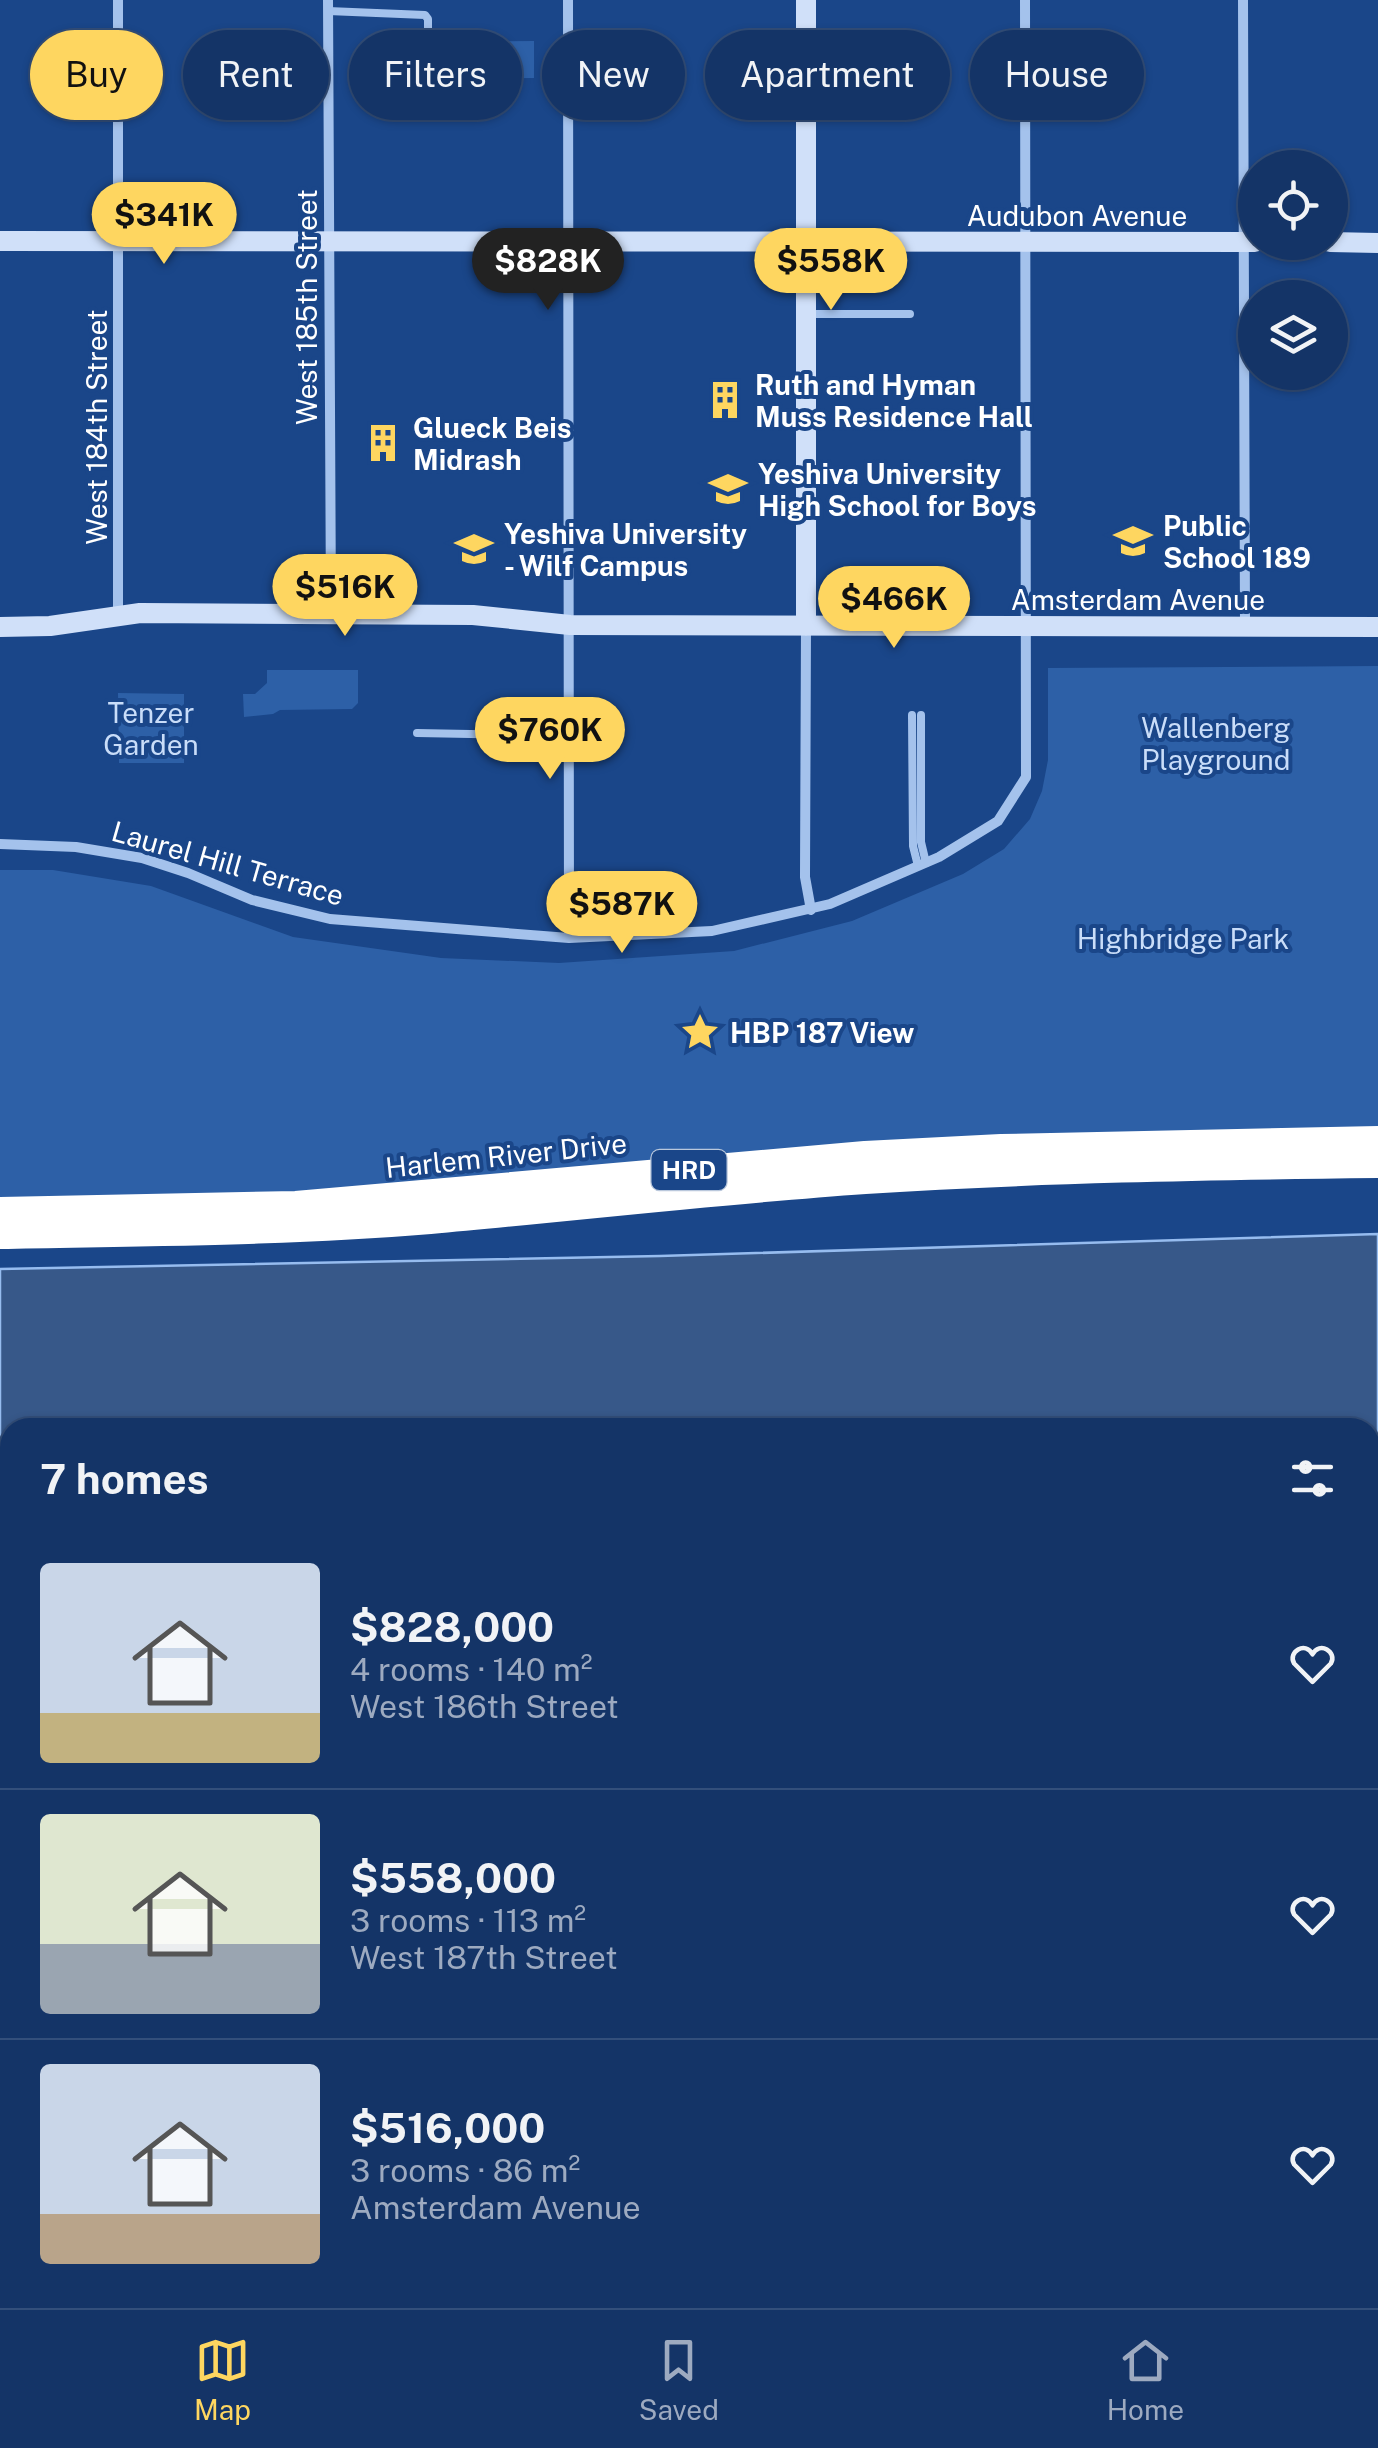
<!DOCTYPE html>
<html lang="en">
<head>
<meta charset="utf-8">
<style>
	body { margin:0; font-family:"Public Sans",sans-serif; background:#1d3c6d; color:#f1f3f6; height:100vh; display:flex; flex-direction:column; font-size:38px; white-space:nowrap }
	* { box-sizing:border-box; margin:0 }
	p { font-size:32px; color:#9daac0 }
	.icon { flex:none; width:55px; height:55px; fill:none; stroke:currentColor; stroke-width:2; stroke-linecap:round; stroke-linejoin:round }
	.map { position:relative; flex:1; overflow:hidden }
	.details { position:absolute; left:0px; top:1418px; width:1380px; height:892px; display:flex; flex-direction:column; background:#143467; border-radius:30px 30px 0 0; box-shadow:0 2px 8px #0004,0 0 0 2px #334f7b }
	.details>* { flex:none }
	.banner { position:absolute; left:30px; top:30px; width:1320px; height:90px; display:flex; gap:20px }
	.tools { position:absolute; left:1238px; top:150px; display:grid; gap:20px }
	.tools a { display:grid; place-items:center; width:110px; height:110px; border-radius:50%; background:#143467; box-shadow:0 2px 8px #0004,0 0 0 2px #334f7b; font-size:50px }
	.price { position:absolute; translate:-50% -85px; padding:0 22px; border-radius:35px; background:#fed660; color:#111; font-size:32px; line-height:65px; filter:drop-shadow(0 2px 5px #0008) }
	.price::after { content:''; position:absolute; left:50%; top:60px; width:30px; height:22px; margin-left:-15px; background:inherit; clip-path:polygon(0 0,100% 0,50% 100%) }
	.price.current { background:#222; color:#fff }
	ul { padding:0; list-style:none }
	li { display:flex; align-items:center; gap:30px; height:250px; padding:0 40px }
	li+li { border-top:2px solid #334f7b }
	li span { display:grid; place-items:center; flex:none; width:280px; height:200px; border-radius:10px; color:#555 }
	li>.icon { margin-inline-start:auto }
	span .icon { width:120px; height:120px; fill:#fffc; stroke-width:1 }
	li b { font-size:42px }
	h2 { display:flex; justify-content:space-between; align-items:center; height:120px; padding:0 40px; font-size:42px }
	.chip { padding:0 35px; border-radius:45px; background:#143467; box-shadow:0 2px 8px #0004,0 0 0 2px #334f7b; font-size:35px; line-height:90px }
	.chip.current { background:#fed660; color:#111 }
	.tabs { display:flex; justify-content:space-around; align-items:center; height:140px; border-top:2px solid #334f7b; background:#143467; font-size:28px; color:#9daac0 }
	.tabs a { display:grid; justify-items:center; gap:5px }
	.tabs .current { color:#fed660 }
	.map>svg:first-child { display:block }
	.green { fill:#2d60a7 }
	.water { fill:#375889; stroke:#96bcef; stroke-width:2.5 }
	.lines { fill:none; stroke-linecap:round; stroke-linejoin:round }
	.lane { stroke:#a4c2ec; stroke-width:8 }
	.street { stroke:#a4c2ec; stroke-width:10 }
	.secondary { stroke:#d0e0f9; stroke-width:20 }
	.highway { stroke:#fff; stroke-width:30 }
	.rail { stroke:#fff; stroke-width:5; stroke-dasharray:18 8; stroke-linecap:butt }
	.labels { text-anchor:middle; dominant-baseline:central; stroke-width:8; stroke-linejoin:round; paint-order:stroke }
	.shield { fill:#1a4689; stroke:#bac8dc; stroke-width:2.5 }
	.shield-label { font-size:25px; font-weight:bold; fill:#fff }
	.street-label { font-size:28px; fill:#fff; stroke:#1a4689 }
	.poi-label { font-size:28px; font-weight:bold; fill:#fff; stroke:#1a4689; text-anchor:start }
	.park-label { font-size:28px; fill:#c9ddf9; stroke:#1a4689 }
</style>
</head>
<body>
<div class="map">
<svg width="1378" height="2308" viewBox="0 0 1378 2308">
	<rect width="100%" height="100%" fill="#1a4689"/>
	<!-- green -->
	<path class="green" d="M 534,41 L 534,78 L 458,79 L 458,42 Z
		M 1378,666 L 1378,1129 L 331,1193 L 0,1201 L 0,870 L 53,870 L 151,886 L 293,937 L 441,958 L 559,963 L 734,951 L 852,921 L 963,874 L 1004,849 L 1030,819 L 1042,791 L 1048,760 L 1048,668 Z
		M 267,670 L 358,670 L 358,703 L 352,709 L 280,710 L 273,714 L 244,717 L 243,694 L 255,694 L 267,683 Z
		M 118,693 L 184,694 L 184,763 L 119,763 Z"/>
	<!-- water -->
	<path class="water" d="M 1378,1234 L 1378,1573 L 1370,1573 L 1370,1428 L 10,1428 L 10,1609 L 0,1608 L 0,1269 L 660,1256 Z"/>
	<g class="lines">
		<!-- lane -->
		<path class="lane" d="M 328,11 L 425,15 L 428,19 L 428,54 L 371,57
			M 806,314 L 910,314
			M 912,715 L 913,846 L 918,866
			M 921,715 L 921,842 L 926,863
			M 417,733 L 570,736
			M 1370,1740 L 1378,1741
			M 0,2127 L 10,2126"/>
		<!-- street -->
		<path class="street" d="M 118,0 L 118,615
			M 328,0 L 331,614
			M 568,0 L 569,938
			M 1243,0 L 1245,626
			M 806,627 L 805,877 L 811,910
			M 0,844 L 76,847 L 142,858 L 188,873 L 252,900 L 330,919 L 569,938 L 712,931 L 830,904 L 939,857 L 998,821 L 1026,777 L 1025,0
			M 1112,2300 L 1272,2308
			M 0,2301 L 11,2300"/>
		<!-- secondary -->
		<path class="secondary" d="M 0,241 L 1255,242
			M 1330,242 L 1378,243
			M 806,626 L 806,0
			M 0,627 L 50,626 L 140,613 L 473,615 L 570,625 L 1378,627
			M 0,2009 L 10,2008
			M 1370,2068 L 1378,2068"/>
		<!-- highway -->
		<path class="highway" d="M 0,1212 L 296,1206 L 865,1156 L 1001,1149 L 1378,1141
			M 0,1234 C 143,1231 287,1231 430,1219 C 575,1206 720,1189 865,1179 C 1036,1168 1207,1165 1378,1163
			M 0,1839 L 10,1839
			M 0,1889 L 10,1889
			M 0,1927 L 10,1926
			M 0,1955 L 10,1955
			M 1370,1975 L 1378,1976
			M 1370,2008 L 1378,2009
			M 1370,2031 L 1378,2032"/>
		<!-- rail -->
		<path class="rail" d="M 0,1707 L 10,1709
			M 0,1729 L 10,1730
			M 1370,1854 L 1378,1854
			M 1370,1886 L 1378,1887"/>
	</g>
	<!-- icons -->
	<defs>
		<g id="building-bare" transform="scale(3)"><path d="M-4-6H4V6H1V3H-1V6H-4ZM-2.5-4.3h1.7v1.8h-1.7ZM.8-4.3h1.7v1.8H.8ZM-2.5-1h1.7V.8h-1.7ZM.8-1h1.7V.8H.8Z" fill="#fed660" stroke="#1a4689" stroke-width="2.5" paint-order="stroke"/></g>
		<g id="school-bare" transform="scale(3)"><path d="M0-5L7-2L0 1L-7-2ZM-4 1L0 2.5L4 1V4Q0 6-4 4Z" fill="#fed660" stroke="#1a4689" stroke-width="2.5" paint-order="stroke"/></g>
		<g id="university-bare" transform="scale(3)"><path d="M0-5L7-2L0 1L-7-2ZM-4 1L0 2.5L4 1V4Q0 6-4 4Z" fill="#fed660" stroke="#1a4689" stroke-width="2.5" paint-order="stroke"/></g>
		<g id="sight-bare" transform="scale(3)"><path d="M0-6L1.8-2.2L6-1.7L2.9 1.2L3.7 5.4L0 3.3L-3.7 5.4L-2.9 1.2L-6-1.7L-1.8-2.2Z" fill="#fed660" stroke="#1a4689" stroke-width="2.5" paint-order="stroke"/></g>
	</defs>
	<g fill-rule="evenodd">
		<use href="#building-bare" x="725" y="400"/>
		<use href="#building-bare" x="383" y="443"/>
		<use href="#school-bare" x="728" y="489"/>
		<use href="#school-bare" x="1133" y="541"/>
		<use href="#university-bare" x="474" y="549"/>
		<use href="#sight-bare" x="700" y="1032"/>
	</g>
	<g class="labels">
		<!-- shield labels -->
		<rect class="shield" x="651.5" y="1150" width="75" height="40" rx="8"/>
		<g class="shield-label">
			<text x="689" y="1170">HRD</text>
		</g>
		<!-- street labels -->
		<g class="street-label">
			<text x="1077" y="215">Audubon Avenue</text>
			<text transform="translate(306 307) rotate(-90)">West 185th Street</text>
			<text transform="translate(96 427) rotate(-90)">West 184th Street</text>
			<text x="1138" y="599">Amsterdam Avenue</text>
			<text transform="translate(228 863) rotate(16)">Laurel Hill Terrace</text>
			<text transform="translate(506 1155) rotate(-6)">Harlem River Drive</text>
		</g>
		<!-- poi labels -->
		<g class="poi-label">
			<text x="755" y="384">Ruth and Hyman<tspan x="755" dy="32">Muss Residence Hall</tspan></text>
			<text x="413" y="427">Glueck Beis<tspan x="413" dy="32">Midrash</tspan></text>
			<text x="758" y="473">Yeshiva University<tspan x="758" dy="32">High School for Boys</tspan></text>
			<text x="1163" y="525">Public<tspan x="1163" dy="32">School 189</tspan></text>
			<text x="504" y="533">Yeshiva University<tspan x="504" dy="32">- Wilf Campus</tspan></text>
			<text x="730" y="1032">HBP 187 View</text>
		</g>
		<!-- park labels -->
		<g class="park-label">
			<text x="151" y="712">Tenzer<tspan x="151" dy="32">Garden</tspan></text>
			<text x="1216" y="727">Wallenberg<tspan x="1216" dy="32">Playground</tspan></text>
			<text x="1183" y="938">Highbridge Park</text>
		</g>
	</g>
</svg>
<div class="tools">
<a><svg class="icon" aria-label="locate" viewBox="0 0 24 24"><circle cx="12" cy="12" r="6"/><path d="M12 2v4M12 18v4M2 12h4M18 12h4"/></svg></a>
<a><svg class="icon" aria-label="layers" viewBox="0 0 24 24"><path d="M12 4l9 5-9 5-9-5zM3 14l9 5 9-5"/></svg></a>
</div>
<b class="price" style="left:164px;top:267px">$341K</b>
<b class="price current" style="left:548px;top:313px">$828K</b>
<b class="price" style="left:831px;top:313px">$558K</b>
<b class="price" style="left:345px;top:639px">$516K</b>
<b class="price" style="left:894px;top:651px">$466K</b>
<b class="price" style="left:550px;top:782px">$760K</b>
<b class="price" style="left:622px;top:956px">$587K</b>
<div class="banner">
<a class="chip current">Buy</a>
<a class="chip">Rent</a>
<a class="chip">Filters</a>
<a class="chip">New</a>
<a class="chip">Apartment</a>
<a class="chip">House</a>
</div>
<section class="details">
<h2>7 homes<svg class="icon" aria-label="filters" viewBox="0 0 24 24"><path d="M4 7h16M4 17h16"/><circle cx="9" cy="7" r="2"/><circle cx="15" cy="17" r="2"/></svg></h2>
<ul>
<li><span style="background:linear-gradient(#c9d6e8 75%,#c2b280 0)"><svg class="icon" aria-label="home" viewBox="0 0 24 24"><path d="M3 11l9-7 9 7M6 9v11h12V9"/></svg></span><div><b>$828,000</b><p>4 rooms · 140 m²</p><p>West 186th Street</p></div><svg class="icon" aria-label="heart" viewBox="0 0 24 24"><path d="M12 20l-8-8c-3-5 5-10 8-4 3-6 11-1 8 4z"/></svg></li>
<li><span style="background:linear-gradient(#dfe7d0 65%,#9aa5b1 0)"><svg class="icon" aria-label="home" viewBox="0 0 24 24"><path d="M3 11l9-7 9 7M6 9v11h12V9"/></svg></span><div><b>$558,000</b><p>3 rooms · 113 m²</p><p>West 187th Street</p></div><svg class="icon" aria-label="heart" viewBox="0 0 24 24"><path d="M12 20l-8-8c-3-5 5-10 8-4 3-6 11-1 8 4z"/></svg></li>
<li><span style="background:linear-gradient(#c9d6e8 75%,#b9a48a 0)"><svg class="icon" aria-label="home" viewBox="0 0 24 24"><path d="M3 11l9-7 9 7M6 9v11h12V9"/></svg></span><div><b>$516,000</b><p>3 rooms · 86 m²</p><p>Amsterdam Avenue</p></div><svg class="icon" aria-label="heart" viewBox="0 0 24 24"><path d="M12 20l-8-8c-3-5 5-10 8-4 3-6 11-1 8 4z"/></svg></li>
</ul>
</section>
</div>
<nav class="tabs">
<a class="current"><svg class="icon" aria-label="map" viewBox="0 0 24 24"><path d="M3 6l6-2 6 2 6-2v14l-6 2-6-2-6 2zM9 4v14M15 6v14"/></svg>Map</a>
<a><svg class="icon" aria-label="saved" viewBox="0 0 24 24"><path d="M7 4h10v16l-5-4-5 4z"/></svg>Saved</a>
<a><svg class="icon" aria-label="home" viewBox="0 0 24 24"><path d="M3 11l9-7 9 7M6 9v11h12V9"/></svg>Home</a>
</nav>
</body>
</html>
